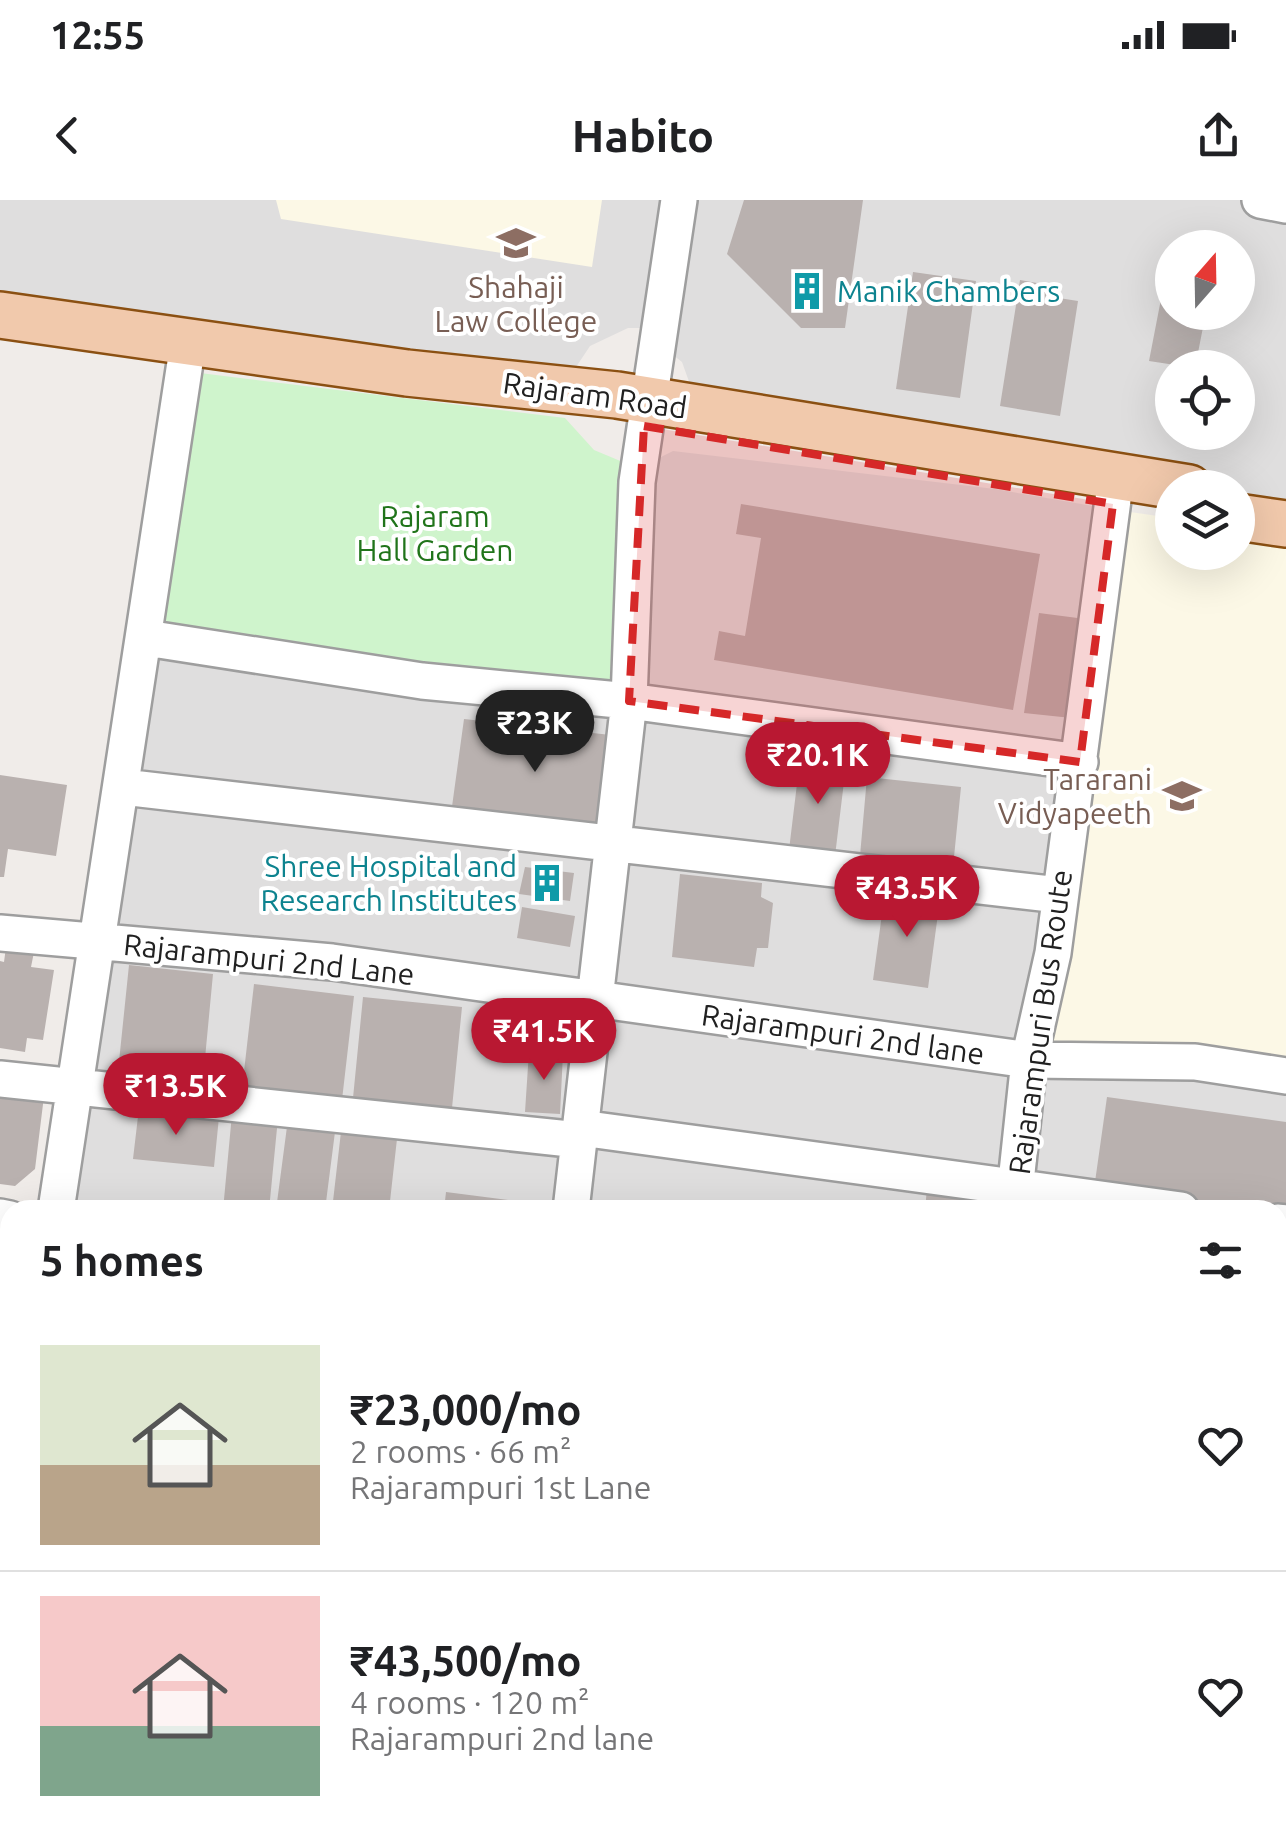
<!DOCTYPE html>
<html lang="en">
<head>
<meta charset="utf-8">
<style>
	body { margin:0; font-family:Ubuntu,sans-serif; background:#f6f6f6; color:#202124; height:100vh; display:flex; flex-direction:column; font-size:38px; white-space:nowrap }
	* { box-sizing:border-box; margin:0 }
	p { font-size:32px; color:#757577 }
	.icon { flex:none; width:55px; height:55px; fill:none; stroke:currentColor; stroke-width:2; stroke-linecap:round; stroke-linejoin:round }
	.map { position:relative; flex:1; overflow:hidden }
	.details { position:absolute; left:0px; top:1000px; width:1288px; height:640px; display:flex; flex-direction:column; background:#fff; border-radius:30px 30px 0 0; box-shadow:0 10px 40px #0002 }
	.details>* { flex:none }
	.needle { width:65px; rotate:20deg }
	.fabs { position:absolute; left:1155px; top:30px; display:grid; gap:20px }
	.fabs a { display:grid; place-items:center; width:100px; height:100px; border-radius:50%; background:#fff; box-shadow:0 10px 40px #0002; font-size:50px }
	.price { position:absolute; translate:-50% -85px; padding:0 22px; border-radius:35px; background:#b91832; color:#fff; font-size:32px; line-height:65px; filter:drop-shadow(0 2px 5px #0008) }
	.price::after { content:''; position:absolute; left:50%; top:60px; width:30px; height:22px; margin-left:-15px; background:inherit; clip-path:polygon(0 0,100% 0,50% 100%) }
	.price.current { background:#222; color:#fff }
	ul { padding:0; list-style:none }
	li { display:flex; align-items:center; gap:30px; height:250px; padding:0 40px }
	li+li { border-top:2px solid #e0e0e0 }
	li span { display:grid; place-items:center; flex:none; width:280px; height:200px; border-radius:0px; color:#555 }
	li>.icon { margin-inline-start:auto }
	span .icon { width:120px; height:120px; fill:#fffc; stroke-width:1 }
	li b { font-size:42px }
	h2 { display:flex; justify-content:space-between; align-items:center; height:120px; padding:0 40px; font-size:42px }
	.status { display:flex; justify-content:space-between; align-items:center; height:70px; padding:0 50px; background:#fff; direction:ltr }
	.status svg { height:28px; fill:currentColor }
	header { display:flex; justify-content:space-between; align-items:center; height:130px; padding:0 40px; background:#fff; font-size:45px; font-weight:700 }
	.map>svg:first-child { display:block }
	.residential { fill:#dfdede; fill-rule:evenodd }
	.education { fill:#fcf8e6 }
	.park { fill:#cff4cc }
	.building { fill:#b9b1af }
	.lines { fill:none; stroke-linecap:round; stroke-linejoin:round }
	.minor-casing { stroke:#9e9e9e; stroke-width:40 }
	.major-casing { stroke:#8b5012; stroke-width:50 }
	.minor { stroke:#fff; stroke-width:35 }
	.major { stroke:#f1c9ac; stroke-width:45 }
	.marked { fill:#d62828; fill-opacity:0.2; stroke:#d62828; stroke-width:8; stroke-dasharray:20 12; stroke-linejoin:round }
	.labels { text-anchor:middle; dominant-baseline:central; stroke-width:8; stroke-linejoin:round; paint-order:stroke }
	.education-label { font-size:30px; fill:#785e54; stroke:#fff }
	.culture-label { font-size:30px; fill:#0d838f; stroke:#fff; text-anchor:start }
	.street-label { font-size:30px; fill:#212121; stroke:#fff }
	.park-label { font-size:30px; fill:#20741a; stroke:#fff }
</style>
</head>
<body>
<div class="status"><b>12:55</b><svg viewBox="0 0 49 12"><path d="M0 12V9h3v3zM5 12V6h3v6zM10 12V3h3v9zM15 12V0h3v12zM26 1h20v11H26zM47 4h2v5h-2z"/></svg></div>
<header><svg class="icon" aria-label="back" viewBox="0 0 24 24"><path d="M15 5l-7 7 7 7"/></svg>Habito<svg class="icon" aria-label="share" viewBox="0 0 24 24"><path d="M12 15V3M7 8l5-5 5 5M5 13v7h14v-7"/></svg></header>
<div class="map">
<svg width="1286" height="1640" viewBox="0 0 1286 1640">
	<rect width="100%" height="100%" fill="#f0ece9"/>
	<!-- residential -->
	<path class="residential" d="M 0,0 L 668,0 L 650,128 L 628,128 L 590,146 L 576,167 L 574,185 L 0,104 Z
		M 679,0 L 1286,0 L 1286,302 L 1238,295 L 1238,288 L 1186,287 L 692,190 L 682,162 L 659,144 ZM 1172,48 L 1238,48 L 1238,112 L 1172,112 ZM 1172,168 L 1238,168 L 1238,232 L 1172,232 Z
		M 673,251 L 995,289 L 1116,310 L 1286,866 L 1286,1640 L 0,1640 L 0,1518 L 10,1436 L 10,1630 L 1278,1630 L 1278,1010 L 65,1010 L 164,425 L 399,461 L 638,255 L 661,257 Z"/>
	<!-- education -->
	<path class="education" d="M 276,0 L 602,0 L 592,67 L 281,19 Z
		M 1116,310 L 1172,318 L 1172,352 L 1238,352 L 1238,327 L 1286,334 L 1286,866 L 1035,843 Z"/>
	<!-- park -->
	<path class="park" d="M 200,173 L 565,218 L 594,250 L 630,265 L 614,483 L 399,461 L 164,425 Z"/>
	<!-- building -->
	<path class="building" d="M 744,0 L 863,0 L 845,128 L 801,128 L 727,54 Z
		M 913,72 L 976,81 L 960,198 L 896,189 Z
		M 1020,80 L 1048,85 L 1046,96 L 1078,101 L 1060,216 L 1000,206 Z
		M 1161,99 L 1172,101 L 1172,112 L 1206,112 L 1195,168 L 1149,161 Z
		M 741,304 L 1040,354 L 1013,510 L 714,460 L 719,431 L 745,436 L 761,338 L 736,334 Z
		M 1039,413 L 1093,420 L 1081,519 L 1024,513 Z
		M 464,519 L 620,536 L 605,632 L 451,614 Z
		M 800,559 L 846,565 L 835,656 L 789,650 Z
		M 0,575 L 67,585 L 56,656 L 8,649 L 4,677 L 0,677 Z
		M 867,577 L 961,587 L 952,677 L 859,667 Z
		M 525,667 L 574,673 L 570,701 L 519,694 Z
		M 680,674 L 762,683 L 761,697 L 773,703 L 768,748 L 757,748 L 754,767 L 672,757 Z
		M 885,692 L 940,699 L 928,788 L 873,780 Z
		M 522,707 L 575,716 L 570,747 L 517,738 Z
		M 6,747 L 34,752 L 31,767 L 54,770 L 43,840 L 27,838 L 25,852 L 0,848 L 0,761 L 4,762 Z
		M 129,765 L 213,774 L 202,890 L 117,881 Z
		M 254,784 L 354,796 L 342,900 L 242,889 Z
		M 363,797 L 462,807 L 452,908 L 353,898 Z
		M 529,851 L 563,853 L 560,914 L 525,912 Z
		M 0,882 L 45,888 L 35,969 L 15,986 L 0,984 Z
		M 1107,897 L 1286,922 L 1286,1016 L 1278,1010 L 1242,1010 L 1094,989 Z
		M 139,908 L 219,917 L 214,967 L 133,959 Z
		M 232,914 L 278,918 L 269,1010 L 223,1010 Z
		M 288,919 L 336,924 L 325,1010 L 276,1010 Z
		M 342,923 L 398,930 L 389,1010 L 332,1010 Z
		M 927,988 L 965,991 L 964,1010 L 925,1010 Z
		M 446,992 L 546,1005 L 545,1010 L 444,1010 Z
		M 0,1051 L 10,1052 L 10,1150 L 0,1149 Z
		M 0,1173 L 10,1174 L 2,1245 L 0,1245 Z
		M 1278,1337 L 1286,1337 L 1286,1429 L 1278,1428 Z
		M 945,1630 L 1170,1630 L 1225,1638 L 943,1640 Z"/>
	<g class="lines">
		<!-- minor casing -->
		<g class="minor-casing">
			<path id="minor" d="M 1260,0 L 1286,5
				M 146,438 L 422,481 L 629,501 L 1080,562
				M 123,587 L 1059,695
				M 0,733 L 332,762 L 1029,860 L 1195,862 L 1286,876
				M 0,879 L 579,940
				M 581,928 L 1181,1010
				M 56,1010 L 188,143
				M 571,1010 L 629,501 L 637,282 L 679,0
				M 1013,1010 L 1029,860 L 1053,753 L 1116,277
				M 0,1017 L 10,1019
				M 1278,1022 L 1286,1023
				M 0,1163 L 10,1165
				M 1278,1171 L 1286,1172
				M 0,1307 L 10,1309
				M 1278,1318 L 1286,1319
				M 0,1457 L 10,1377
				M 1278,1477 L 1286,1479
				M 0,1605 L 10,1607
				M 1278,1618 L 1286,1619
				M 191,1630 L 255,1640
				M 482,1640 L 484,1630
				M 929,1640 L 931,1630"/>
		</g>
		<!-- major casing -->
		<g class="major-casing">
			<path id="major" d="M 0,115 L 407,173 L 617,195 L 1189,288
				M 1238,317 L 1286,324"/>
		</g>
		<!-- minor -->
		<use href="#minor" class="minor"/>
		<!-- major -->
		<use href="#major" class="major"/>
	</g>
	<!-- marked area -->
	<path class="marked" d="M 644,226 L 1113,304 L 1080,562 L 629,501 Z"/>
	<!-- icons -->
	<defs>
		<g id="university-bare" transform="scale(3)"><path d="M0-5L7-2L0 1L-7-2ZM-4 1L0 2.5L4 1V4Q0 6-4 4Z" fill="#8d6e63" stroke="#fff" stroke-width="2.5" paint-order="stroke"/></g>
		<g id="building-bare" transform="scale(3)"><path d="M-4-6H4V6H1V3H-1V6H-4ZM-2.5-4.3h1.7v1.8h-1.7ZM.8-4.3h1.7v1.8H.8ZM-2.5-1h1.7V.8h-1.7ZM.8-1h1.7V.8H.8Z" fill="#0f9aa8" stroke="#fff" stroke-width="2.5" paint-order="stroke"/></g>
	</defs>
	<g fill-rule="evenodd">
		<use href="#university-bare" x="516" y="43"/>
		<use href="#building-bare" x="807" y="91"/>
		<use href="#university-bare" x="1182" y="596"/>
		<use href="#building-bare" x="547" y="683"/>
	</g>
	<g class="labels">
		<!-- education labels -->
		<g class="education-label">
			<text x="516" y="87">Shahaji<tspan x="516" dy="34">Law College</tspan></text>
			<text x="1152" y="579" text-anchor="end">Tararani<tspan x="1152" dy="34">Vidyapeeth</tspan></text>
		</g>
		<!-- culture labels -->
		<g class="culture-label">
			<text x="837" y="91">Manik Chambers</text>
			<text x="517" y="666" text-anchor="end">Shree Hospital and<tspan x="517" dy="34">Research Institutes</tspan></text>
		</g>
		<!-- street labels -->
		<g class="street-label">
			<text transform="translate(595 195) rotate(8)">Rajaram Road</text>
			<text transform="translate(269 759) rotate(6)">Rajarampuri 2nd Lane</text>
			<text transform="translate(1040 822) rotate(-82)">Rajarampuri Bus Route</text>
			<text transform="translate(843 834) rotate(8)">Rajarampuri 2nd lane</text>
		</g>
		<!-- park labels -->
		<g class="park-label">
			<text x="435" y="316">Rajaram<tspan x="435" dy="34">Hall Garden</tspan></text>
		</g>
	</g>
</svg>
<div class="fabs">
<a><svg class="needle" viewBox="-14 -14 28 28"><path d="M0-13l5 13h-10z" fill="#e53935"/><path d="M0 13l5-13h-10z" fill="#757577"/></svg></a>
<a><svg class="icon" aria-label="locate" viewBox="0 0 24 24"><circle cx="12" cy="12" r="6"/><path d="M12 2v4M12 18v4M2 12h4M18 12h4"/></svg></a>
<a><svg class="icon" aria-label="layers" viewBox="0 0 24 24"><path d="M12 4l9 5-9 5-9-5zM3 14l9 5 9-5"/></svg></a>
</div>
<b class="price current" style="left:535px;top:575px">₹23K</b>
<b class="price" style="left:818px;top:607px">₹20.1K</b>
<b class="price" style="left:907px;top:740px">₹43.5K</b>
<b class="price" style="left:544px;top:883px">₹41.5K</b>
<b class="price" style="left:176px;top:938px">₹13.5K</b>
<section class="details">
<h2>5 homes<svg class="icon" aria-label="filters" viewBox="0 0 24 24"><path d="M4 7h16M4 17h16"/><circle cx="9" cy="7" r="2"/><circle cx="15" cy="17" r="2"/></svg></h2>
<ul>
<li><span style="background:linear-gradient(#dfe7d0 60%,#b9a48a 0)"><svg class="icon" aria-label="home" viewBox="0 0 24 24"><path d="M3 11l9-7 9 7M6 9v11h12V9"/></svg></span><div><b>₹23,000/mo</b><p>2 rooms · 66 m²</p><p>Rajarampuri 1st Lane</p></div><svg class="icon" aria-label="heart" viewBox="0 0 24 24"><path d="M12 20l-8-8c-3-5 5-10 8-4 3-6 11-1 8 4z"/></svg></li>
<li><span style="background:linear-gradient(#f6c9c9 65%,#7fa58c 0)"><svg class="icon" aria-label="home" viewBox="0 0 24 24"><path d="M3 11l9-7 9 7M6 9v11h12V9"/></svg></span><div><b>₹43,500/mo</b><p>4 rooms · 120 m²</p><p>Rajarampuri 2nd lane</p></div><svg class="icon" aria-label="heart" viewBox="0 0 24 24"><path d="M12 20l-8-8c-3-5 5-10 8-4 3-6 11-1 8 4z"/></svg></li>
</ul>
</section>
</div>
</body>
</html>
